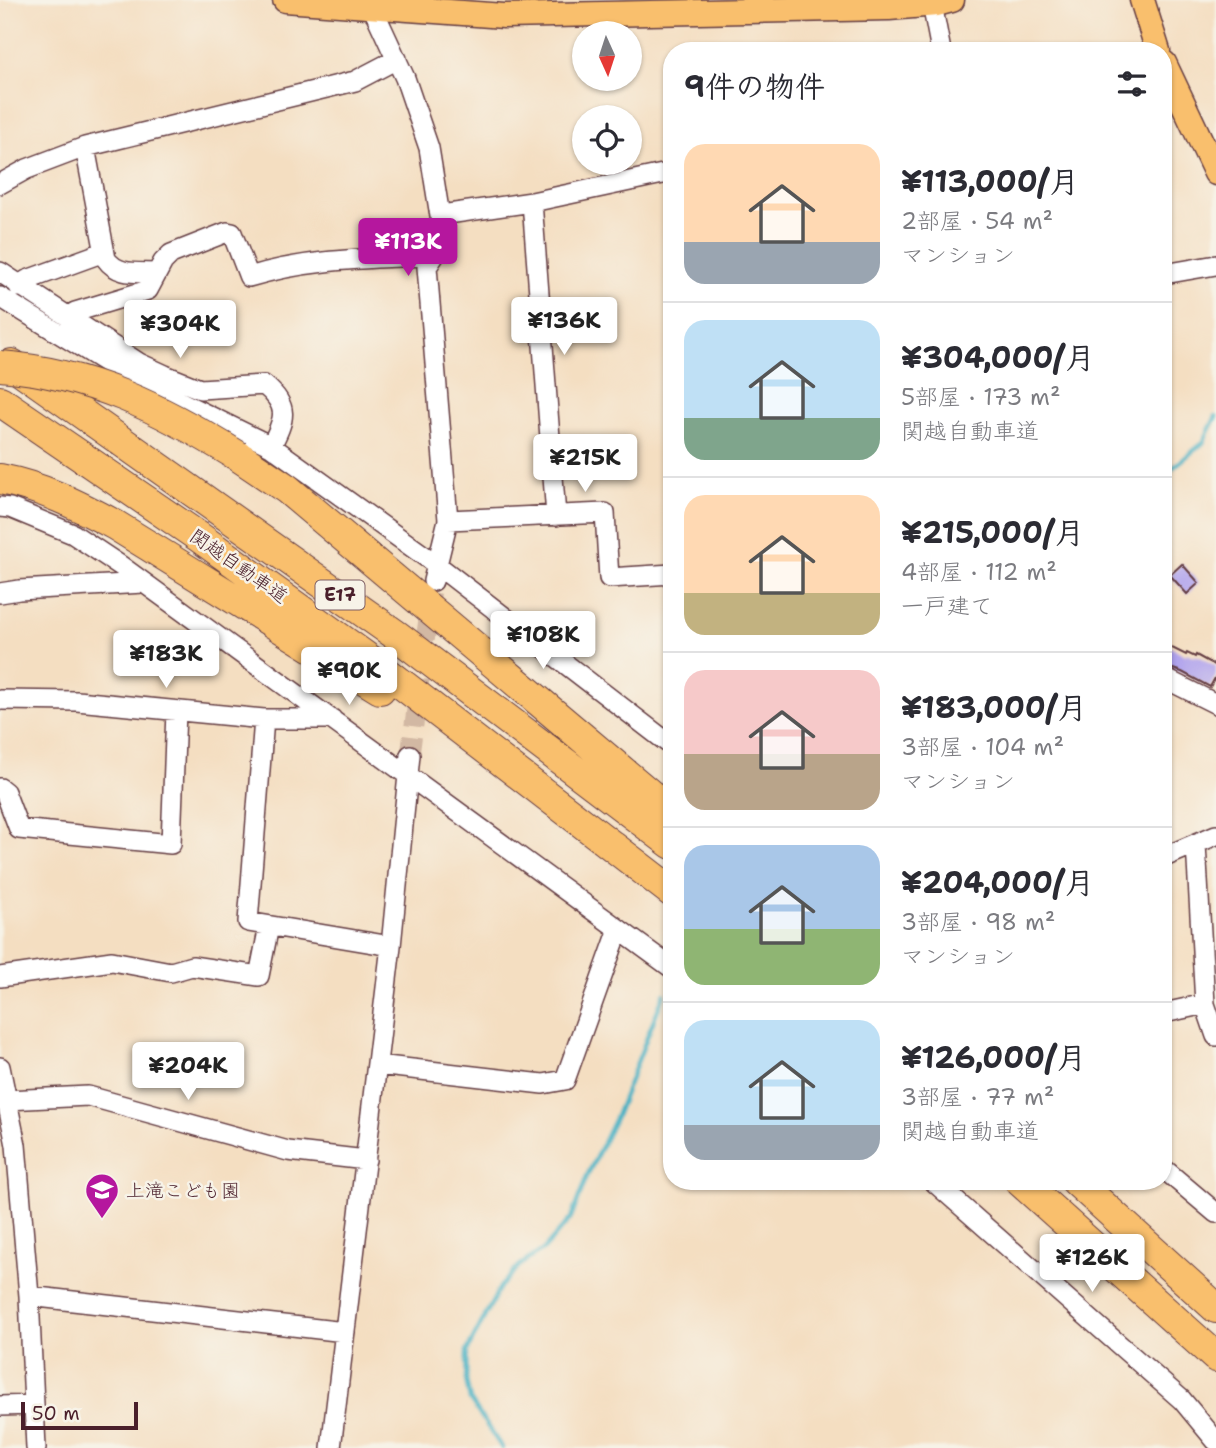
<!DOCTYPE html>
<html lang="ja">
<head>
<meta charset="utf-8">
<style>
	body { margin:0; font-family:"Shantell Sans","Klee One",sans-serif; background:#f2f2f3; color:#2b2b33; height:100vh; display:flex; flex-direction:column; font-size:26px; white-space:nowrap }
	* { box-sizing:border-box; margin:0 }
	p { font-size:23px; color:#7c7c81 }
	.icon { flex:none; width:38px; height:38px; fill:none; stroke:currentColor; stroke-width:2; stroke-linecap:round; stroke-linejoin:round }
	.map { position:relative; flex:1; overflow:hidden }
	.panel { position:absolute; left:663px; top:42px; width:509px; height:1148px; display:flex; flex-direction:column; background:#fff; border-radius:28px; box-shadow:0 2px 5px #0004 }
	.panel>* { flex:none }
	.needle { width:46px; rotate:177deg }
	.fabs { position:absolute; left:572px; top:21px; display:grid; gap:14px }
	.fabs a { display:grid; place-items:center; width:70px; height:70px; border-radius:50%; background:#fff; box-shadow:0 2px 5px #0004; font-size:35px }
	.scale { position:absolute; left:21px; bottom:18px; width:117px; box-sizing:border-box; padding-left:7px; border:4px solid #4a1f2b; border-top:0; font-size:19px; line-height:24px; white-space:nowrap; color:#4a1f2b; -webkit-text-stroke:5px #f7f3e8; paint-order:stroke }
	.price { position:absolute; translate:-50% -60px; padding:0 16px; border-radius:7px; background:#fff; color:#222; font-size:23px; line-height:46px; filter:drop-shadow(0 2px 4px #0008) }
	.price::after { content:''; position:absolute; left:50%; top:42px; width:21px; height:16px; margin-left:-10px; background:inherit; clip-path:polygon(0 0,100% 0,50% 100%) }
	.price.on { background:#b5179e; color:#fff }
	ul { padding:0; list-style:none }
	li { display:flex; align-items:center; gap:21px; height:175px; padding:0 21px }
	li+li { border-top:2px solid #e1e1e2 }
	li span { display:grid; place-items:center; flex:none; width:196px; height:140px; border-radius:21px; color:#555 }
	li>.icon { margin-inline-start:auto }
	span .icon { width:84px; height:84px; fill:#fffc; stroke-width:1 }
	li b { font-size:30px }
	h2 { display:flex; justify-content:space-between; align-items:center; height:84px; padding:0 21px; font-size:30px }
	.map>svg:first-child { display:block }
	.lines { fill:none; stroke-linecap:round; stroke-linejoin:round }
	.stream { stroke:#46b1c3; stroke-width:4.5 }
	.building { fill:#afa1ed }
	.minor-tunnel { stroke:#d2b8a3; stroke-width:19; stroke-dasharray:19 10; stroke-linecap:butt }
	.minor-casing { stroke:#643c42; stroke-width:22 }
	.major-casing { stroke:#643c42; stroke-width:27 }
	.highway-casing { stroke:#643c42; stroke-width:32 }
	.minor { stroke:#fff; stroke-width:19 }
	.major { stroke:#f9bf6d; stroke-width:24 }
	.highway { stroke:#f9bf6d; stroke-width:30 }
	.highway-bridge-casing { stroke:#643c42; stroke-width:32; stroke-linecap:butt }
	.highway-bridge { stroke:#f9bf6d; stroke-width:30 }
	.labels { text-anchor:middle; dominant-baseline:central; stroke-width:5; stroke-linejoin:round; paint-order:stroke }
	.shield { fill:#f7f3e8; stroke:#7e5f64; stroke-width:2 }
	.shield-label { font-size:18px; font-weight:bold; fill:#4a1f2b }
	.street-label { font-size:19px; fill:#4a1f2b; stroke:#f7f3e8 }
	.poi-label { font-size:19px; fill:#4a1f2b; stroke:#f7f3e8; text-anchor:start }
</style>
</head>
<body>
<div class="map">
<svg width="1216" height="1448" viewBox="0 0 1216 1448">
	<rect width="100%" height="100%" fill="#f7f3e8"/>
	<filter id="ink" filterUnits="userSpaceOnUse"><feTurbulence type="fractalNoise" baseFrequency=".0143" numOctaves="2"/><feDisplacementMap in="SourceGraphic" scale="14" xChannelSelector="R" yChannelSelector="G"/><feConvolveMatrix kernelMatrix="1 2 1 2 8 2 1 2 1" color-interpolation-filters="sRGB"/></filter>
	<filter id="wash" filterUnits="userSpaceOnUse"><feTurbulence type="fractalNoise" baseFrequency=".00686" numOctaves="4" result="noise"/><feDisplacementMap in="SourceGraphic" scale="28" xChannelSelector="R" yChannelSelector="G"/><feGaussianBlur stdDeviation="1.57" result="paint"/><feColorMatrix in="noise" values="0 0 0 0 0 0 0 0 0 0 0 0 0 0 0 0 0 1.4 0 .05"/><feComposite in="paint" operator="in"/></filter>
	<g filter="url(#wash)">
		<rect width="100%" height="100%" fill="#f4dec1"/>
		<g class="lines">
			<!-- stream -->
			<path class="stream" d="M 1164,475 L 1203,443 L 1216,416
				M 502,1448 L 470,1400 L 466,1380 L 467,1351 L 500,1287 L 520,1265 L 544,1249 L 571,1218 L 587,1176 L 616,1116 L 664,994"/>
		</g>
		<g id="blocks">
			<!-- building -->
			<path class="building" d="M 1182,564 L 1199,583 L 1187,594 L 1170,575 Z
				M 1164,644 L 1186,655 L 1187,653 L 1195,657 L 1196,655 L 1216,666 L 1216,676 L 1210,687 L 1182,672 L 1164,666 Z"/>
		</g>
	</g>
	<g filter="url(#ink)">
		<use href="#blocks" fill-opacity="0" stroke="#643c42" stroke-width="2"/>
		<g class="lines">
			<!-- minor-tunnel -->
			<path class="minor-tunnel" d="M 410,755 L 433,581"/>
			<!-- minor casing -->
			<g class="minor-casing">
				<path id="minor" d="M 369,0 L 405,78 L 429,148 L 444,241 L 427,267 L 448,520 L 433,581
					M 932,4 L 941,51
					M 85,147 L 106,259 C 118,276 137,272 157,273
					M 0,184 L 27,169 L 85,147 L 355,81 L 397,59
					M 532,202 L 556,516
					M 441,215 L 532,202 L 672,172
					M 0,272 L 139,363 L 165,375 L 200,389 L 264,385 C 290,406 285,419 271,446
					M 1164,274 L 1216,265
					M 19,287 L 27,280 L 104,252
					M 0,297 L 128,376 L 271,446 L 437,565 L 672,746
					M 69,318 L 75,312 L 148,290 L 163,262 L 171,254 L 227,232 L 232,233 L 249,277 C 308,259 363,259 424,256 L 432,259
					M 0,507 L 10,508 L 73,534 L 121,566 L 672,968
					M 448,520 L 605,513 L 609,578 L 672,574
					M 0,593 L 19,590 L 144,583
					M 1164,678 L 1216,704
					M 0,700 L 77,701 L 264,719 L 332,719
					M 264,719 L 248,922 L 391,946
					M 0,788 L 5,792 L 19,829 L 171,844 L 176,711
					M 1196,844 L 1205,1004 L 1216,1036
					M 1164,857 L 1216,835
					M 0,977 L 112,961 L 171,972 L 192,966 L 259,976 L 269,926
					M 1164,1013 L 1205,1004
					M 377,1065 L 543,1084 L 565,1080 L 619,929
					M 0,1067 L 16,1145 L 29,1296 L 36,1448
					M 7,1100 L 88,1096 L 288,1151 L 366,1160
					M 1164,1169 L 1216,1213
					M 933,1181 L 1182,1400 L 1216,1441
					M 29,1296 L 345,1332
					M 0,1406 L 34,1405
					M 331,1448 L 391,946 L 410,755"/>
			</g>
			<!-- major casing -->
			<g class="major-casing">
				<path id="major" d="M 285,0 L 504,16 L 889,8 L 937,4 L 952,0
					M 1142,0 L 1158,51
					M 1164,63 L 1216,173"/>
			</g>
			<!-- highway casing -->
			<g class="highway-casing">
				<path id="highway" d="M 12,364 L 396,635 L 672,844
					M 0,401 L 199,537 L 377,665 L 672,892
					M 238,456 L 287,489 L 672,813
					M 0,479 C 42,487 78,505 115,525 L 380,689
					M 1020,1181 L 1216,1357
					M 1076,1181 L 1216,1308"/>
			</g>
			<!-- minor -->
			<use href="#minor" class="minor"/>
			<!-- major -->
			<use href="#major" class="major"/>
			<!-- highway -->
			<use href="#highway" class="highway"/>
			<!-- highway-bridge casing -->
			<g class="highway-bridge-casing">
				<path id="highway-bridge" d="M 0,366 C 91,373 162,409 238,456"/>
			</g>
			<!-- highway-bridge -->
			<use href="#highway-bridge" class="highway-bridge"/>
		</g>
	</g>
	<!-- icons -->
	<defs>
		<g id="school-pin" transform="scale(1.75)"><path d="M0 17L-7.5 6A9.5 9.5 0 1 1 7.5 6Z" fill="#b5179e" stroke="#f7f3e8"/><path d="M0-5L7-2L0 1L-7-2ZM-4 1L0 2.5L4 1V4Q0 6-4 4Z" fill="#fff"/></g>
	</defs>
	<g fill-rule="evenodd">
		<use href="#school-pin" x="102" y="1190"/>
	</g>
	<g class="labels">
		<!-- shield labels -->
		<rect class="shield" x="315.5" y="580.5" width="49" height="29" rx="5"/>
		<g class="shield-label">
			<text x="340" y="595">E17</text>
		</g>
		<!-- street labels -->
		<g class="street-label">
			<text transform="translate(239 566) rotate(35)">関越自動車道</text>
		</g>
		<!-- poi labels -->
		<g class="poi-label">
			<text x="126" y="1190">上滝こども園</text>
		</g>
	</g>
</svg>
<div class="fabs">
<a><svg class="needle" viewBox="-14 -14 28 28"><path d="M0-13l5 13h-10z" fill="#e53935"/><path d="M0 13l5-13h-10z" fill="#7c7c81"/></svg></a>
<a><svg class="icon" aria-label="locate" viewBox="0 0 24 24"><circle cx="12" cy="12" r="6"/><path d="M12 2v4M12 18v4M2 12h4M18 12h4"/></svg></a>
</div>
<div class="scale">50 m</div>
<b class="price on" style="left:408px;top:278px">¥113K</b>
<b class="price" style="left:564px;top:357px">¥136K</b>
<b class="price" style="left:180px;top:360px">¥304K</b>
<b class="price" style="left:585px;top:494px">¥215K</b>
<b class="price" style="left:543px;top:671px">¥108K</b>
<b class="price" style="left:166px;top:690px">¥183K</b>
<b class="price" style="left:349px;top:707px">¥90K</b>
<b class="price" style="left:188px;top:1102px">¥204K</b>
<b class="price" style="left:1092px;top:1294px">¥126K</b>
<section class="panel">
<h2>9件の物件<svg class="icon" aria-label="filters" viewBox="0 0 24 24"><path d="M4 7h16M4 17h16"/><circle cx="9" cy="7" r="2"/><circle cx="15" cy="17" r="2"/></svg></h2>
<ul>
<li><span style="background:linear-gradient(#ffd9b3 70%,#9aa5b1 0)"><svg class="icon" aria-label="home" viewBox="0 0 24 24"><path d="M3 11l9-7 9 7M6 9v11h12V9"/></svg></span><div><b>¥113,000/月</b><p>2部屋 · 54 m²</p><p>マンション</p></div></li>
<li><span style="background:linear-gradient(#bfe0f5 70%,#7fa58c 0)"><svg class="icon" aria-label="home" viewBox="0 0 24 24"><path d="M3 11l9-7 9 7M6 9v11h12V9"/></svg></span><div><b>¥304,000/月</b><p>5部屋 · 173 m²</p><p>関越自動車道</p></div></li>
<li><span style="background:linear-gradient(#ffd9b3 70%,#c2b280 0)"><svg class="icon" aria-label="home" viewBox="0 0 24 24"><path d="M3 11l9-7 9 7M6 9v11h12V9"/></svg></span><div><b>¥215,000/月</b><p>4部屋 · 112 m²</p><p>一戸建て</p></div></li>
<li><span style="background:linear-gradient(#f6c9c9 60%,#b9a48a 0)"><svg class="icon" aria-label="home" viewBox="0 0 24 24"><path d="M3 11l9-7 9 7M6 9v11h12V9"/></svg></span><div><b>¥183,000/月</b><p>3部屋 · 104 m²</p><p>マンション</p></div></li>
<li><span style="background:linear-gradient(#a9c7e8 60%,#8fb573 0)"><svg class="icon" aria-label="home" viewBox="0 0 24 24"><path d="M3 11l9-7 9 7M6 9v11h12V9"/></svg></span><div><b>¥204,000/月</b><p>3部屋 · 98 m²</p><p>マンション</p></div></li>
<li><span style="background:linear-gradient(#bfe0f5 75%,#9aa5b1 0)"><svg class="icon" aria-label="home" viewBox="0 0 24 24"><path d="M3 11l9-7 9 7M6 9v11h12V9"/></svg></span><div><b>¥126,000/月</b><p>3部屋 · 77 m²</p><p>関越自動車道</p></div></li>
</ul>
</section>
</div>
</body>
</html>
